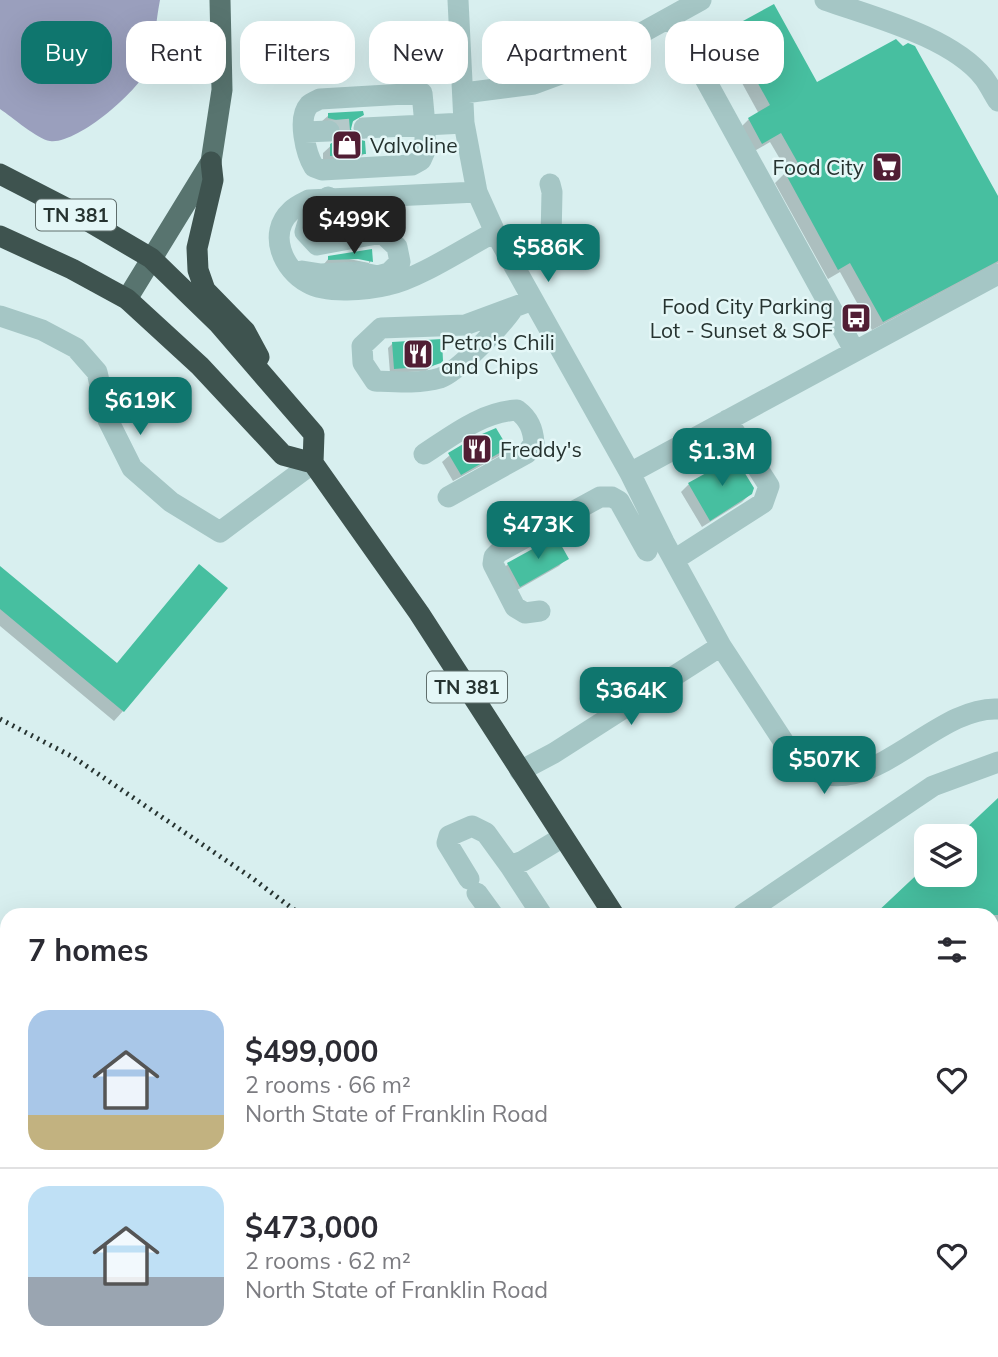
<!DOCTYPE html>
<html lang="en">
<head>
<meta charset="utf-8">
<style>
	body { margin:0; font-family:Mulish,sans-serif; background:#f7f7f7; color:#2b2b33; height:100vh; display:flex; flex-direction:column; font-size:26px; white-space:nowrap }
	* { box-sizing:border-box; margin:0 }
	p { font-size:23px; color:#7c7c81 }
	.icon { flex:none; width:38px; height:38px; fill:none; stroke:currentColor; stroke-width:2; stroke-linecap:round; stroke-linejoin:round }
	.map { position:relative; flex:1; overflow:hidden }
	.panel { position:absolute; left:0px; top:908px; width:999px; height:450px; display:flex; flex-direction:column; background:#fff; border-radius:21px 21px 0 0; box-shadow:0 7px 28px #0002 }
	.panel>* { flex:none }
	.guide { position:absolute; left:21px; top:21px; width:957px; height:63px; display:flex; gap:14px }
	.controls { position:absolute; left:914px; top:824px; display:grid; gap:14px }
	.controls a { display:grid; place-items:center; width:63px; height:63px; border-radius:14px; background:#fff; box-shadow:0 7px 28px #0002; font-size:35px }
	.price { position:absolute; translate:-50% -60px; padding:0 16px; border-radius:14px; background:#0f766e; color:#fff; font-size:23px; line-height:46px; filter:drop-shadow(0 2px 4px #0008) }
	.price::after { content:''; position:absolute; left:50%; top:42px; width:21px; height:16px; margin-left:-10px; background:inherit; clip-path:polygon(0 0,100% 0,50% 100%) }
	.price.on { background:#222; color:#fff }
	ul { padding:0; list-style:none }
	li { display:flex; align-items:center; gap:21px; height:175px; padding:0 28px }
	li+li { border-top:2px solid #e1e1e2 }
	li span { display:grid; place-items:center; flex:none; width:196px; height:140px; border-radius:21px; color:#555 }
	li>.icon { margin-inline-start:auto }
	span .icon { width:84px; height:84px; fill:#fffc; stroke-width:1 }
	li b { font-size:30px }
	h2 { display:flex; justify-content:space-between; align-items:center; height:84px; padding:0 28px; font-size:30px }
	.tag { padding:0 24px; border-radius:21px; background:#fff; box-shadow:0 7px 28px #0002; font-size:24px; line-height:63px }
	.tag.on { background:#0f766e; color:#fff }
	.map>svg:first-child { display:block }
	.green { fill:#9a9fbd }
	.shadow { fill:#0003; fill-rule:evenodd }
	.building { fill:#47bfa0 }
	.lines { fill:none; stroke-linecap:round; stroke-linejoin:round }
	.minor-tunnel { stroke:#b4c9c9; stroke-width:21; stroke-dasharray:21 10; stroke-linecap:butt }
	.minor { stroke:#a5c6c5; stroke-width:21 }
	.major { stroke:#58746f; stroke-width:21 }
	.highway { stroke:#3e534f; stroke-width:21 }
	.rail { stroke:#263330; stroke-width:5; stroke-dasharray:2 5; stroke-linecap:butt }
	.labels { text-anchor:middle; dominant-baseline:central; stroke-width:5; stroke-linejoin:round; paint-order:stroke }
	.shield { fill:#e4f7f7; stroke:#5f6e6c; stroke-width:2 }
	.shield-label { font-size:19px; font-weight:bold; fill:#263330 }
	.poi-label { font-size:21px; fill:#263330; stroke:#e4f7f7; text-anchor:start }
</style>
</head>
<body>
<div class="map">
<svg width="998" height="1357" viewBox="0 0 998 1357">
	<rect width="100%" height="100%" fill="#d8efef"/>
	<!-- green -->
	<path class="green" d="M 0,0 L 160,0 C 156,20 154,52 147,69 C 138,92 76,145 50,141 C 37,139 12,117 0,109 Z"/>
	<!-- shadow -->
	<path class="shadow" d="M 734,29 L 817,85 L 998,199 L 998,263 L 872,330 L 840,272 L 828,279 L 775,183 L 787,171 L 770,142 L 751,153 L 739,129 L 749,119 L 759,114 L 725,52 L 728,48 L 723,39 Z
		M 362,114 L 350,124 L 349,130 L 364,154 L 356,161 L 323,163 L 323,153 L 334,143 L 335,138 L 321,122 L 329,115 Z
		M 371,251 L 371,261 L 367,266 L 324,264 L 329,258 ZM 349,256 L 369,259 L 369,263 L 349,259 Z
		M 393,343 L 441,360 L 426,371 L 390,373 L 388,348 Z
		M 506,448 L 499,456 L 453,481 L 442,462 L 450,455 Z
		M 689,484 L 751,493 L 742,502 L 702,527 L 681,492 Z
		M 567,558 L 559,566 L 512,593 L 501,571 L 508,564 Z
		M 0,568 L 123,711 L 114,721 L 0,626 Z
		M 996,802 L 998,805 L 998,1017 L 992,1022 L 992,915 L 876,915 L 926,868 L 926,875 L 964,875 L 964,836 L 960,836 Z
		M 992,1208 L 998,1214 L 998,1225 L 992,1231 Z"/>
	<!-- building -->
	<path class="building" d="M 774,4 L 817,82 L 896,39 L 903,46 L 908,43 L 915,46 L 998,196 L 998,261 L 883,322 L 850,263 L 838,270 L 784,171 L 798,163 L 781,133 L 762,144 L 748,118 L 770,105 L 734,40 L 738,38 L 732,27 Z
		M 363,111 L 364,115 L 353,121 L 351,129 L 357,139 L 365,141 L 366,154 L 330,156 L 330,144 L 340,138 L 342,130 L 336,120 L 328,118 L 328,113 Z
		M 372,249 L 373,262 L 358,259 L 328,260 L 328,256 Z
		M 442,339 L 443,361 L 441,363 L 432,366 L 394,369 L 392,342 Z
		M 496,428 L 508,448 L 461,475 L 448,453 L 475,437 Z
		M 735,457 L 754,488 L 752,494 L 710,521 L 688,483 Z
		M 556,536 L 569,559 L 520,587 L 507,563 Z
		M 199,564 L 228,588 L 124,712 L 0,609 L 0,566 L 117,663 Z
		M 998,798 L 998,915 L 874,915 L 926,866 L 926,875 L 964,875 L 964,830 Z"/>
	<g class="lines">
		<!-- minor-tunnel -->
		<path class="minor-tunnel" d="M 329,131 L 364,128"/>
		<!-- minor -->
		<path class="minor" d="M 458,0 L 464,123 L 477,192 L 495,232 L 630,473 L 664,542 L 721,646 L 793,756 C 859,821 930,705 998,709
			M 825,0 C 873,17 952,37 984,78 C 989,85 993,93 998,101
			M 671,17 L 854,350
			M 464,93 L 534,84 L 580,67 L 701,0
			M 364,128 L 425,125 L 425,151 L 421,160 L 412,165 L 322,170 L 314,167 C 306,154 297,118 309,105 C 311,103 318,100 320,99 L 422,93 L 425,125 L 464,123
			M 305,132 L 329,131
			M 477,192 L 309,200 C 303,203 296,206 291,211 C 267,233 283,270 308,283 C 327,294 367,290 388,285 C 418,279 466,247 495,232
			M 511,261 L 551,239 L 552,192 L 550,184
			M 302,271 L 321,274 L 358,272 L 378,276 L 389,273 L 400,262 L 397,247 L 382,233 L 317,245 L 305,232 L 311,212 L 328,197
			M 514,307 C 503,324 458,372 440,378 C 420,384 396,382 375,381 L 363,363 L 362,346 L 381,328 L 465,325 L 533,300
			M 0,316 L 42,330 L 76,348 L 97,372 L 108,420 L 132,468 L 171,502 L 220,532 L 313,463
			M 424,454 C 453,435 482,412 517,410 C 529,419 533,429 534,443 L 527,453 L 448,497
			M 630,473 L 998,274
			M 674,560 L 763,503 L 769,486 L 727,420
			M 540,611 L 525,613 L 515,607 L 493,564 L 494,557 L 499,552 L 600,497 L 612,497 L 619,501 L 647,551
			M 520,771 L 554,753 L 721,646
			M 510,866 L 542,915
			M 469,879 L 447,843 L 449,836 L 472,826 L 486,833 L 510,866 L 523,861 L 563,837
			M 477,893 L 493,915
			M 742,915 L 933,786 L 998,762
			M 992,1294 L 998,1288
			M 528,1351 L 531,1357
			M 409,1356 L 417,1351
			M 925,1357 L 931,1351"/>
		<!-- major -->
		<path class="major" d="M 127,299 L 211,162 L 222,90 L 220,0"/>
		<!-- highway -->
		<path class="highway" d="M 211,162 L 213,180 L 197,248 L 198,270 L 205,290 L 245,331 L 259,357
			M 0,174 L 66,208 L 151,258 L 218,323 L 314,434 L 313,463 L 419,613 L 614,915
			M 0,236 L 72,269 L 127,299 L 200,366 L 283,455 L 313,463
			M 992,1339 L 998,1344"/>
		<!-- rail -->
		<path class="rail" d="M 0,719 L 73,757 L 252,878 L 301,915
			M 844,1351 L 851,1357"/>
	</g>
	<!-- icons -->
	<defs>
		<g id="shop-square" transform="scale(1.575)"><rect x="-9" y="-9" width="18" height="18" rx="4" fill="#511e34" stroke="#e4f7f7"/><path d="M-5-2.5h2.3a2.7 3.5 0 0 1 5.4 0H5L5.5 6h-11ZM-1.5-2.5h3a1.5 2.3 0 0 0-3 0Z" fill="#fff"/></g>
		<g id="supermarket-square" transform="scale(1.575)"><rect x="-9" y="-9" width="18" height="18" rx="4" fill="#511e34" stroke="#e4f7f7"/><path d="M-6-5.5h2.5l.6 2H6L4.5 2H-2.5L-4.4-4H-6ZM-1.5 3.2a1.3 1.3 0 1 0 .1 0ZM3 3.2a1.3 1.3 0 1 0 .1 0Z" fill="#fff"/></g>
		<g id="bus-square" transform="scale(1.575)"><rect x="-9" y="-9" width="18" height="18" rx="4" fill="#511e34" stroke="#e4f7f7"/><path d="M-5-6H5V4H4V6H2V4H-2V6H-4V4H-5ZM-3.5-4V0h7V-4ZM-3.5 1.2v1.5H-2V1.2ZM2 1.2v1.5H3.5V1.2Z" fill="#fff"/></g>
		<g id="restaurant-square" transform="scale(1.575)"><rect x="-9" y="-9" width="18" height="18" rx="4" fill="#511e34" stroke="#e4f7f7"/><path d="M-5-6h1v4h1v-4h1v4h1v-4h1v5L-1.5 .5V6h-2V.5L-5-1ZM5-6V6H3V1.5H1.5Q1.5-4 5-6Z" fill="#fff"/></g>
	</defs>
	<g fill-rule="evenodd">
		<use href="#shop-square" x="347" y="145"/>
		<use href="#supermarket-square" x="887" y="167"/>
		<use href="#bus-square" x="856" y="318"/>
		<use href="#restaurant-square" x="418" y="354"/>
		<use href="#restaurant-square" x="477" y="449"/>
	</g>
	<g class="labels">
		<!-- shield labels -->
		<g class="shield">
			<rect x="36" y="199.5" width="80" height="31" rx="5"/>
			<rect x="427" y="671.5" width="80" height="31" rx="5"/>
		</g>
		<g class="shield-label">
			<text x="76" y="215">TN 381</text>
			<text x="467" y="687">TN 381</text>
		</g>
		<!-- poi labels -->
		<g class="poi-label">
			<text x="370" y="145">Valvoline</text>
			<text x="864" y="167" text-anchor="end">Food City</text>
			<text x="833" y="306" text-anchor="end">Food City Parking<tspan x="833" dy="24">Lot - Sunset &amp; SOF</tspan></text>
			<text x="441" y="342">Petro's Chili<tspan x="441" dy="24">and Chips</tspan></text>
			<text x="500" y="449">Freddy's</text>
		</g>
	</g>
</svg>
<div class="controls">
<a><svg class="icon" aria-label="layers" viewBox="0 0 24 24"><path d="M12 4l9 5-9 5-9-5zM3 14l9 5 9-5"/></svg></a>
</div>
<b class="price on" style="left:354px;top:256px">$499K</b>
<b class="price" style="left:548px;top:284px">$586K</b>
<b class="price" style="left:140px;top:437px">$619K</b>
<b class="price" style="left:722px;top:488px">$1.3M</b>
<b class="price" style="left:538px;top:561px">$473K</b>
<b class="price" style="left:631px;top:727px">$364K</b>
<b class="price" style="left:824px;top:796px">$507K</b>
<div class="guide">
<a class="tag on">Buy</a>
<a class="tag">Rent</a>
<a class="tag">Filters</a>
<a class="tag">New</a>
<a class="tag">Apartment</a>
<a class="tag">House</a>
</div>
<section class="panel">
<h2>7 homes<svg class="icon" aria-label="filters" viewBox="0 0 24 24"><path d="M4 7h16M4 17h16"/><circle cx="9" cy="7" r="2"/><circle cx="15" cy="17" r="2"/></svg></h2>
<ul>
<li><span style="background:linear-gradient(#a9c7e8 75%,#c2b280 0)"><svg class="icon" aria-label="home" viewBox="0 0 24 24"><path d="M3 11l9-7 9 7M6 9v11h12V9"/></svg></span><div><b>$499,000</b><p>2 rooms · 66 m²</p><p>North State of Franklin Road</p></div><svg class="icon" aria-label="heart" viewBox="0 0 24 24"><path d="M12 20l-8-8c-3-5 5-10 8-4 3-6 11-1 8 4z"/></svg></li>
<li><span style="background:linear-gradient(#bfe0f5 65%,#9aa5b1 0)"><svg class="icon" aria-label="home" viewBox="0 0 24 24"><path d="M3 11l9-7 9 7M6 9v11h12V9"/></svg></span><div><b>$473,000</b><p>2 rooms · 62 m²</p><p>North State of Franklin Road</p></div><svg class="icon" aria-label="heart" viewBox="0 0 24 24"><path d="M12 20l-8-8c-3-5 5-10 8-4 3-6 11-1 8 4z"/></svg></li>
</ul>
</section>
</div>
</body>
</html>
